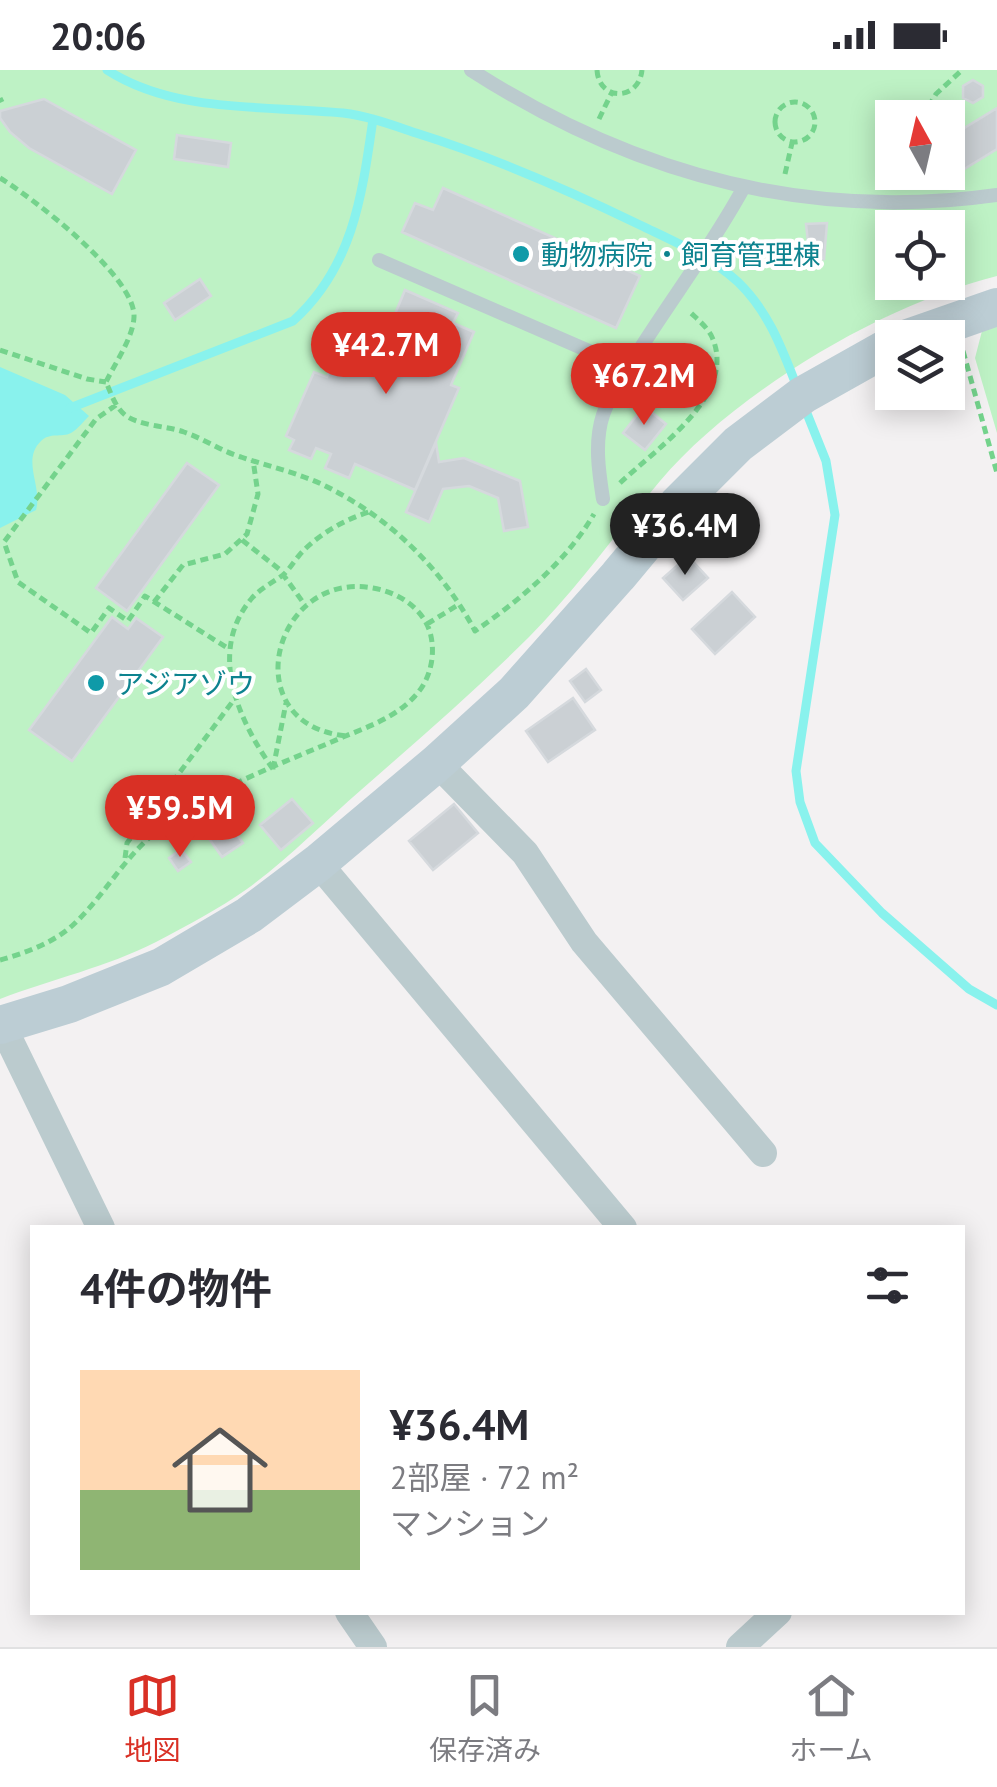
<!DOCTYPE html>
<html lang="ja">
<head>
<meta charset="utf-8">
<style>
	body { margin:0; font-family:"PT Sans","Noto Sans JP",sans-serif; background:#f7f7f7; color:#2b2b33; height:100vh; display:flex; flex-direction:column; font-size:38px; white-space:nowrap }
	* { box-sizing:border-box; margin:0 }
	p { font-size:32px; color:#7c7c81 }
	.icon { flex:none; width:55px; height:55px; fill:none; stroke:currentColor; stroke-width:2; stroke-linecap:round; stroke-linejoin:round }
	.map { position:relative; flex:1; overflow:hidden }
	.details { position:absolute; left:30px; top:1155px; width:935px; height:390px; display:flex; flex-direction:column; background:#fff; border-radius:0px; box-shadow:0 5px 25px #0003 }
	.details>* { flex:none }
	.needle { width:65px; rotate:352deg }
	.fabs { position:absolute; left:875px; top:30px; display:grid; gap:20px }
	.fabs a { display:grid; place-items:center; width:90px; height:90px; border-radius:0px; background:#fff; box-shadow:0 5px 25px #0003; font-size:50px }
	.price { position:absolute; translate:-50% -85px; padding:0 22px; border-radius:35px; background:#d93025; color:#fff; font-size:32px; line-height:65px; filter:drop-shadow(0 2px 5px #0008) }
	.price::after { content:''; position:absolute; left:50%; top:60px; width:30px; height:22px; margin-left:-15px; background:inherit; clip-path:polygon(0 0,100% 0,50% 100%) }
	.price.active { background:#222; color:#fff }
	ul { padding:0; list-style:none }
	li { display:flex; align-items:center; gap:30px; height:250px; padding:0 50px }
	li span { display:grid; place-items:center; flex:none; width:280px; height:200px; border-radius:0px; color:#555 }
	li>.icon { margin-inline-start:auto }
	span .icon { width:120px; height:120px; fill:#fffc; stroke-width:1 }
	li b { font-size:42px }
	h2 { display:flex; justify-content:space-between; align-items:center; height:120px; padding:0 50px; font-size:42px }
	.status { display:flex; justify-content:space-between; align-items:center; height:70px; padding:0 50px; background:#fff; direction:ltr }
	.status svg { height:28px; fill:currentColor }
	.dock { display:flex; justify-content:space-around; align-items:center; height:140px; border-top:2px solid #e1e1e2; background:#fff; font-size:28px; color:#7c7c81 }
	.dock a { display:grid; justify-items:center; gap:5px }
	.dock .active { color:#d93025 }
	.map>svg:first-child { display:block }
	.green { fill:#bef2c5; fill-rule:evenodd }
	.water { fill:#89f2ed }
	.lines { fill:none; stroke-linecap:round; stroke-linejoin:round }
	.stream { stroke:#89f2ed; stroke-width:9 }
	.building { fill:#cbd0d4; stroke:#d5d9dd; stroke-width:2.5 }
	.path { stroke:#74d38c; stroke-width:5; stroke-dasharray:8 5; stroke-linecap:butt }
	.lane { stroke:#bbcbce; stroke-width:14 }
	.street { stroke:#bbcbce; stroke-width:28 }
	.secondary { stroke:#bccdd4; stroke-width:38 }
	.culture-dot { fill:#0f9aa8; stroke:#fff; stroke-width:4 }
	.labels { text-anchor:middle; dominant-baseline:central; stroke-width:8; stroke-linejoin:round; paint-order:stroke }
	.culture-label { font-size:28px; fill:#0d838f; stroke:#fff; text-anchor:start }
</style>
</head>
<body>
<div class="status"><b>20:06</b><svg viewBox="0 0 49 12"><path d="M0 12V9h3v3zM5 12V6h3v6zM10 12V3h3v9zM15 12V0h3v12zM26 1h20v11H26zM47 4h2v5h-2z"/></svg></div>
<div class="map">
<svg width="997" height="1577" viewBox="0 0 997 1577">
	<rect width="100%" height="100%" fill="#f3f1f2"/>
	<!-- green -->
	<path class="green" d="M 0,0 L 997,0 L 997,206 C 884,234 735,322 660,411 C 616,463 576,520 529,567 C 475,621 418,670 361,720 C 324,752 287,790 247,819 C 219,839 186,856 156,872 C 107,897 52,909 0,929 ZM 892,48 L 948,48 L 948,102 L 892,102 ZM 892,158 L 948,158 L 948,212 L 892,212 Z
		M 997,253 L 997,363 L 975,288 L 982,261 Z"/>
	<!-- water -->
	<path class="water" d="M 0,297 L 65,325 L 89,346 C 84,351 77,360 71,363 C 61,368 50,362 41,371 C 21,390 43,417 36,440 L 0,458 Z"/>
	<g class="lines">
		<!-- stream -->
		<path class="stream" d="M 107,0 C 175,44 265,35 343,43 C 368,46 392,55 416,63 C 493,87 568,120 640,155 C 673,171 711,187 738,212 C 769,242 782,279 797,317
			M 804,336 L 826,391 L 835,445 L 796,701 L 800,732 L 815,773 L 882,843 L 969,919 L 997,935
			M 70,338 L 293,251 C 353,197 362,126 373,49"/>
	</g>
	<!-- building -->
	<path class="building" d="M 973,10 L 983,16 L 983,27 L 973,33 L 963,28 L 963,16 Z
		M 44,29 L 136,80 L 112,124 L 29,78 L 10,62 L 0,48 L 0,41 Z
		M 997,38 L 997,79 L 961,101 L 948,79 L 948,68 Z
		M 177,65 L 231,73 L 228,97 L 174,89 Z
		M 443,118 L 640,206 L 616,258 L 402,162 L 415,133 L 433,140 Z
		M 827,153 L 824,189 L 810,190 L 806,154 Z
		M 200,209 L 211,226 L 175,250 L 164,233 Z
		M 405,220 L 458,243 L 453,253 L 474,262 L 451,315 L 459,318 L 415,420 L 355,394 L 349,408 L 325,398 L 331,384 L 316,378 L 311,389 L 289,380 L 294,370 L 286,366 L 314,302 L 327,307 L 340,277 L 375,292 Z
		M 644,336 L 666,354 L 645,380 L 623,363 Z
		M 436,373 L 439,392 L 464,388 L 520,411 L 528,457 L 504,461 L 498,428 L 469,416 L 443,419 L 429,452 L 406,442 Z
		M 187,393 L 219,415 L 127,541 L 96,518 Z
		M 688,486 L 708,508 L 683,530 L 663,508 Z
		M 732,522 L 755,547 L 715,584 L 692,559 Z
		M 112,547 L 128,559 L 136,548 L 163,567 L 72,691 L 29,660 Z
		M 586,599 L 601,620 L 585,632 L 570,611 Z
		M 573,628 L 595,660 L 548,692 L 526,661 Z
		M 292,729 L 313,753 L 281,780 L 260,755 Z
		M 454,734 L 478,763 L 433,800 L 409,771 Z
		M 225,749 L 243,773 L 222,787 L 205,763 Z
		M 181,779 L 191,792 L 178,801 L 169,788 Z"/>
	<g class="lines">
		<!-- path -->
		<path class="path" d="M 597,0 C 599,32 639,31 642,0
			M 0,28 L 2,32
			M775 52a20 20 0 1 1 40 0a20 20 0 1 1-40 0Z
			M 922,48 L 936,24 L 962,0
			M 599,49 L 611,24
			M 785,104 L 792,73
			M 0,108 C 33,128 136,207 134,247 C 133,268 115,293 106,312 C 111,323 115,337 125,345 C 139,356 168,356 184,362 C 204,369 221,381 241,387 C 273,398 305,404 335,421 C 395,453 443,501 475,561 C 520,530 566,492 594,444
			M 0,280 L 87,309 L 106,312
			M 963,281 L 997,403
			M 116,335 L 96,349 L 4,472 L 18,512 L 91,563 L 109,538 L 128,551 L 145,526 L 229,579
			M 620,413 C 657,378 740,323 711,265 C 706,256 696,248 690,242
			M 242,470 L 279,499 L 305,535
			M 154,532 L 183,495 L 225,484 L 247,464 L 258,424 L 253,390
			M 427,554 L 458,535
			M 273,699 C 238,650 207,581 252,528 C 261,518 272,513 283,505 C 290,499 296,488 303,481 C 321,463 344,450 369,442
			M 273,699 L 286,633
			M 125,788 L 127,773 L 236,627
			M 0,890 C 26,883 55,872 74,854 C 106,824 124,786 161,758 C 215,717 281,694 343,667 C 368,657 396,647 415,626 C 431,609 436,584 430,562 C 422,537 397,522 373,518 C 272,500 234,656 347,666"/>
		<!-- lane -->
		<path class="lane" d="M 471,0 C 631,103 807,152 997,125
			M 379,190 L 628,298
			M 603,429 C 599,403 594,372 603,345 C 610,323 628,299 640,279 C 675,224 713,174 744,117"/>
		<!-- street -->
		<path class="street" d="M 437,693 L 525,783 L 584,872 L 763,1083
			M 318,793 L 623,1158
			M 2,955 L 101,1158
			M 349,1542 L 373,1577
			M 740,1577 L 778,1542"/>
		<!-- secondary -->
		<path class="secondary" d="M 908,268 L 997,237
			M 0,955 L 69,934 L 161,897 L 249,845 L 318,793 L 437,693 L 514,623 L 618,506 L 678,434 L 738,374 L 803,325 L 892,275"/>
	</g>
	<!-- markers -->
	<g class="culture-dot">
		<circle cx="521" cy="184" r="10"/>
		<circle cx="96" cy="613" r="10"/>
	</g>
	<g class="labels">
		<!-- culture labels -->
		<g class="culture-label">
			<text x="541" y="184">動物病院・飼育管理棟</text>
			<text x="116" y="613">アジアゾウ</text>
		</g>
	</g>
</svg>
<div class="fabs">
<a><svg class="needle" viewBox="-14 -14 28 28"><path d="M0-13l5 13h-10z" fill="#e53935"/><path d="M0 13l5-13h-10z" fill="#7c7c81"/></svg></a>
<a><svg class="icon" aria-label="locate" viewBox="0 0 24 24"><circle cx="12" cy="12" r="6"/><path d="M12 2v4M12 18v4M2 12h4M18 12h4"/></svg></a>
<a><svg class="icon" aria-label="layers" viewBox="0 0 24 24"><path d="M12 4l9 5-9 5-9-5zM3 14l9 5 9-5"/></svg></a>
</div>
<b class="price" style="left:386px;top:327px">¥42.7M</b>
<b class="price" style="left:644px;top:358px">¥67.2M</b>
<b class="price active" style="left:685px;top:508px">¥36.4M</b>
<b class="price" style="left:180px;top:790px">¥59.5M</b>
<section class="details">
<h2>4件の物件<svg class="icon" aria-label="filters" viewBox="0 0 24 24"><path d="M4 7h16M4 17h16"/><circle cx="9" cy="7" r="2"/><circle cx="15" cy="17" r="2"/></svg></h2>
<ul>
<li><span style="background:linear-gradient(#ffd9b3 60%,#8fb573 0)"><svg class="icon" aria-label="home" viewBox="0 0 24 24"><path d="M3 11l9-7 9 7M6 9v11h12V9"/></svg></span><div><b>¥36.4M</b><p>2部屋 · 72 m²</p><p>マンション</p></div></li>
</ul>
</section>
</div>
<nav class="dock">
<a class="active"><svg class="icon" aria-label="map" viewBox="0 0 24 24"><path d="M3 6l6-2 6 2 6-2v14l-6 2-6-2-6 2zM9 4v14M15 6v14"/></svg>地図</a>
<a><svg class="icon" aria-label="saved" viewBox="0 0 24 24"><path d="M7 4h10v16l-5-4-5 4z"/></svg>保存済み</a>
<a><svg class="icon" aria-label="home" viewBox="0 0 24 24"><path d="M3 11l9-7 9 7M6 9v11h12V9"/></svg>ホーム</a>
</nav>
</body>
</html>
